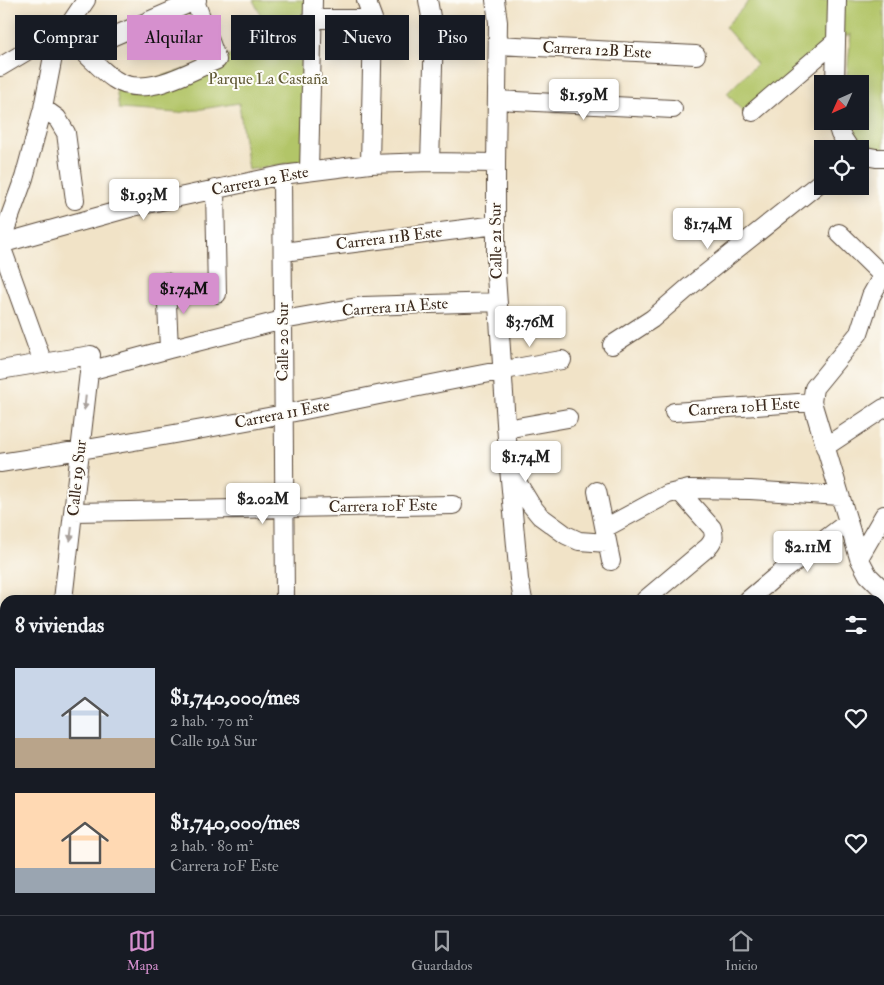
<!DOCTYPE html>
<html lang="es">
<head>
<meta charset="utf-8">
<style>
	body { margin:0; font-family:"IM FELL Double Pica",serif; background:#242831; color:#f1f3f6; height:100vh; display:flex; flex-direction:column; font-size:19px; white-space:nowrap }
	* { box-sizing:border-box; margin:0 }
	p { font-size:16px; color:#9ea1a6 }
	.icon { flex:none; width:28px; height:28px; fill:none; stroke:currentColor; stroke-width:2; stroke-linecap:round; stroke-linejoin:round }
	.map { position:relative; flex:1; overflow:hidden }
	.details { position:absolute; left:0px; top:595px; width:885px; height:320px; display:flex; flex-direction:column; background:#171b24; border-radius:15px 15px 0 0; box-shadow:0 2px 12px #0003 }
	.details>* { flex:none }
	.top-card { position:absolute; left:15px; top:15px; width:500px; height:45px; display:flex; gap:10px }
	.needle { width:32px; rotate:225deg }
	.tools { position:absolute; left:814px; top:75px; display:grid; gap:10px }
	.tools a { display:grid; place-items:center; width:55px; height:55px; border-radius:0px; background:#171b24; box-shadow:0 2px 12px #0003; font-size:25px }
	.price { position:absolute; translate:-50% -42px; padding:0 11px; border-radius:5px; background:#fff; color:#222; font-size:16px; line-height:32px; filter:drop-shadow(0 1px 2px #0008) }
	.price::after { content:''; position:absolute; left:50%; top:30px; width:15px; height:11px; margin-left:-8px; background:inherit; clip-path:polygon(0 0,100% 0,50% 100%) }
	.price.selected { background:#d690ce; color:#111 }
	ul { padding:0; list-style:none }
	li { display:flex; align-items:center; gap:15px; height:125px; padding:0 15px }
	li span { display:grid; place-items:center; flex:none; width:140px; height:100px; border-radius:0px; color:#555 }
	li>.icon { margin-inline-start:auto }
	span .icon { width:60px; height:60px; fill:#fffc; stroke-width:1 }
	li b { font-size:21px }
	h2 { display:flex; justify-content:space-between; align-items:center; height:60px; padding:0 15px; font-size:21px }
	.pill { padding:0 18px; border-radius:0px; background:#171b24; box-shadow:0 2px 12px #0003; font-size:18px; line-height:45px }
	.pill.selected { background:#d690ce; color:#111 }
	.dock { display:flex; justify-content:space-around; align-items:center; height:70px; border-top:1px solid #363941; background:#171b24; font-size:14px; color:#9ea1a6 }
	.dock a { display:grid; justify-items:center; gap:2px }
	.dock .selected { color:#d690ce }
	.map>svg:first-child { display:block }
	.built { fill:#f4d3c0 }
	.green { fill:#b2c568; stroke:#767843 }
	.lines { fill:none; stroke-linecap:round; stroke-linejoin:round }
	.minor-casing { stroke:#564637; stroke-width:20 }
	.minor { stroke:#fff; stroke-width:18 }
	.oneway { fill:#a79f9a }
	.labels { text-anchor:middle; dominant-baseline:central; stroke-width:4; stroke-linejoin:round; paint-order:stroke }
	.street-label { font-size:16px; fill:#3b2a1e; stroke:#fdfcf7 }
	.park-label { font-size:16px; fill:#5f5834; stroke:#fdfcf7 }
</style>
</head>
<body>
<div class="map">
<svg width="884" height="915" viewBox="0 0 884 915">
	<rect width="100%" height="100%" fill="#fdfcf7"/>
	<filter id="ink" filterUnits="userSpaceOnUse"><feTurbulence type="fractalNoise" baseFrequency=".02" numOctaves="2"/><feDisplacementMap in="SourceGraphic" scale="10" xChannelSelector="R" yChannelSelector="G"/><feConvolveMatrix kernelMatrix="1 2 1 2 8 2 1 2 1" color-interpolation-filters="sRGB"/></filter>
	<filter id="wash" filterUnits="userSpaceOnUse"><feTurbulence type="fractalNoise" baseFrequency=".0096" numOctaves="4" result="noise"/><feDisplacementMap in="SourceGraphic" scale="20" xChannelSelector="R" yChannelSelector="G"/><feGaussianBlur stdDeviation="1.12" result="paint"/><feColorMatrix in="noise" values="0 0 0 0 0 0 0 0 0 0 0 0 0 0 0 0 0 1.4 0 .05"/><feComposite in="paint" operator="in"/></filter>
	<g filter="url(#wash)">
		<rect width="100%" height="100%" fill="#f1e3c7"/>
		<!-- built -->
		<path class="built" d="M 0,635 L 5,636 L 5,717 L 0,716 Z"/>
		<!-- green -->
		<path class="green" d="M 253,0 L 308,0 L 303,161 L 248,170 L 239,103 L 177,113 L 119,109 L 115,80 L 129,86 L 217,60 L 272,37 Z
			M 750,0 L 884,0 L 884,150 L 858,148 L 847,131 L 844,121 L 860,121 L 860,84 L 846,84 L 851,34 L 836,41 L 747,117 L 727,93 L 757,64 L 725,27 Z
			M 0,716 L 5,717 L 5,774 L 0,773 Z"/>
	</g>
	<g filter="url(#ink)">
		<g class="lines">
			<!-- minor casing -->
			<g class="minor-casing">
				<path id="minor" d="M 366,0 L 373,19 L 370,164
					M 428,0 L 434,34 L 430,162
					M 495,0 L 498,22 L 496,163 L 496,275 L 509,468 L 519,579 L 523,600
					M 313,19 L 373,19
					M 498,45 L 696,55
					M 79,48 C 91,58 102,71 114,79 C 144,100 188,72 217,60 L 195,1
					M 0,67 L 32,48 L 44,45 L 79,48 L 93,45 L 197,0
					M 835,84 L 837,0
					M 497,100 L 673,109
					M 43,108 L 57,118 L 66,133 L 75,200
					M 753,112 L 836,41
					M 836,121 L 840,134 L 850,149
					M 860,155 L 876,158 L 884,158
					M 309,171 L 313,0
					M 282,175 L 285,600
					M 215,189 L 217,294
					M 839,233 L 882,275
					M 0,243 L 43,363
					M 0,244 L 133,207 L 282,175 L 370,164 L 430,162 L 496,163
					M 0,244 L 24,178 L 43,108 L 55,46 L 86,0
					M 283,252 L 496,225
					M 884,273 L 871,296 L 859,333 L 814,388 L 812,402 L 859,558 L 868,575 L 884,591
					M 166,282 L 169,349
					M 612,345 L 652,319 L 689,287 L 822,181
					M 0,370 L 91,355 L 63,600
					M 89,371 L 169,349 L 283,320 L 363,306 L 498,302
					M 674,412 L 812,402
					M 506,429 L 568,418
					M 825,447 L 884,408
					M 0,463 C 95,448 189,432 284,414 C 377,396 469,375 562,360
					M 511,472 L 531,505 L 540,516 L 566,535 L 579,541 L 607,543
					M 597,491 L 611,561
					M 74,512 L 453,505
					M 605,528 L 668,494 L 689,489 L 750,490 L 840,496
					M 859,558 L 884,515
					M 645,600 L 708,547 C 714,540 715,536 712,528 L 679,491
					M 748,600 L 774,578 L 848,522
					M 880,610 L 884,606
					M 0,619 L 5,620
					M 880,702 L 884,698
					M 880,815 L 884,819
					M 0,830 L 5,831
					M 880,873 L 884,868
					M 0,877 L 5,874
					M 788,910 L 789,915
					M 47,915 L 58,912 L 278,910
					M 514,915 L 515,910
					M 657,915 L 658,910
					M 818,915 L 826,910"/>
			</g>
			<!-- minor -->
			<use href="#minor" class="minor"/>
		</g>
		<!-- one-way arrows -->
		<defs><path id="oneway-solid" d="M-6-.8H1V-3.2L6.5 0L1 3.2V.8H-6Z" transform="scale(1.25)"/></defs>
		<g class="oneway">
			<use href="#oneway-solid" transform="translate(85 403) rotate(96)"/>
			<use href="#oneway-solid" transform="translate(71 534) rotate(97)"/>
		</g>
	</g>
	<g class="labels">
		<!-- street labels -->
		<g class="street-label">
			<text transform="translate(597 50) rotate(3)">Carrera 12B Este</text>
			<text transform="translate(260 181) rotate(-11)">Carrera 12 Este</text>
			<text transform="translate(389 238) rotate(-7)">Carrera 11B Este</text>
			<text transform="translate(496 241) rotate(-91)">Calle 21 Sur</text>
			<text transform="translate(395 307) rotate(-4)">Carrera 11A Este</text>
			<text transform="translate(283 342) rotate(-90)">Calle 20 Sur</text>
			<text transform="translate(744 407) rotate(-4)">Carrera 10H Este</text>
			<text transform="translate(282 414) rotate(-11)">Carrera 11 Este</text>
			<text transform="translate(77 478) rotate(-84)">Calle 19 Sur</text>
			<text transform="translate(383 506) rotate(-1)">Carrera 10F Este</text>
		</g>
		<!-- park labels -->
		<g class="park-label">
			<text x="268" y="79">Parque La Castaña</text>
		</g>
	</g>
</svg>
<div class="tools">
<a><svg class="needle" viewBox="-14 -14 28 28"><path d="M0-13l5 13h-10z" fill="#e53935"/><path d="M0 13l5-13h-10z" fill="#9ea1a6"/></svg></a>
<a><svg class="icon" aria-label="locate" viewBox="0 0 24 24"><circle cx="12" cy="12" r="6"/><path d="M12 2v4M12 18v4M2 12h4M18 12h4"/></svg></a>
</div>
<b class="price" style="left:584px;top:121px">$1.59M</b>
<b class="price" style="left:144px;top:221px">$1.93M</b>
<b class="price" style="left:708px;top:250px">$1.74M</b>
<b class="price selected" style="left:184px;top:315px">$1.74M</b>
<b class="price" style="left:530px;top:348px">$3.76M</b>
<b class="price" style="left:526px;top:483px">$1.74M</b>
<b class="price" style="left:263px;top:525px">$2.02M</b>
<b class="price" style="left:808px;top:573px">$2.11M</b>
<div class="top-card">
<a class="pill">Comprar</a>
<a class="pill selected">Alquilar</a>
<a class="pill">Filtros</a>
<a class="pill">Nuevo</a>
<a class="pill">Piso</a>
</div>
<section class="details">
<h2>8 viviendas<svg class="icon" aria-label="filters" viewBox="0 0 24 24"><path d="M4 7h16M4 17h16"/><circle cx="9" cy="7" r="2"/><circle cx="15" cy="17" r="2"/></svg></h2>
<ul>
<li><span style="background:linear-gradient(#c9d6e8 70%,#b9a48a 0)"><svg class="icon" aria-label="home" viewBox="0 0 24 24"><path d="M3 11l9-7 9 7M6 9v11h12V9"/></svg></span><div><b>$1,740,000/mes</b><p>2 hab. · 70 m²</p><p>Calle 19A Sur</p></div><svg class="icon" aria-label="heart" viewBox="0 0 24 24"><path d="M12 20l-8-8c-3-5 5-10 8-4 3-6 11-1 8 4z"/></svg></li>
<li><span style="background:linear-gradient(#ffd9b3 75%,#9aa5b1 0)"><svg class="icon" aria-label="home" viewBox="0 0 24 24"><path d="M3 11l9-7 9 7M6 9v11h12V9"/></svg></span><div><b>$1,740,000/mes</b><p>2 hab. · 80 m²</p><p>Carrera 10F Este</p></div><svg class="icon" aria-label="heart" viewBox="0 0 24 24"><path d="M12 20l-8-8c-3-5 5-10 8-4 3-6 11-1 8 4z"/></svg></li>
</ul>
</section>
</div>
<nav class="dock">
<a class="selected"><svg class="icon" aria-label="map" viewBox="0 0 24 24"><path d="M3 6l6-2 6 2 6-2v14l-6 2-6-2-6 2zM9 4v14M15 6v14"/></svg>Mapa</a>
<a><svg class="icon" aria-label="saved" viewBox="0 0 24 24"><path d="M7 4h10v16l-5-4-5 4z"/></svg>Guardados</a>
<a><svg class="icon" aria-label="home" viewBox="0 0 24 24"><path d="M3 11l9-7 9 7M6 9v11h12V9"/></svg>Inicio</a>
</nav>
</body>
</html>
